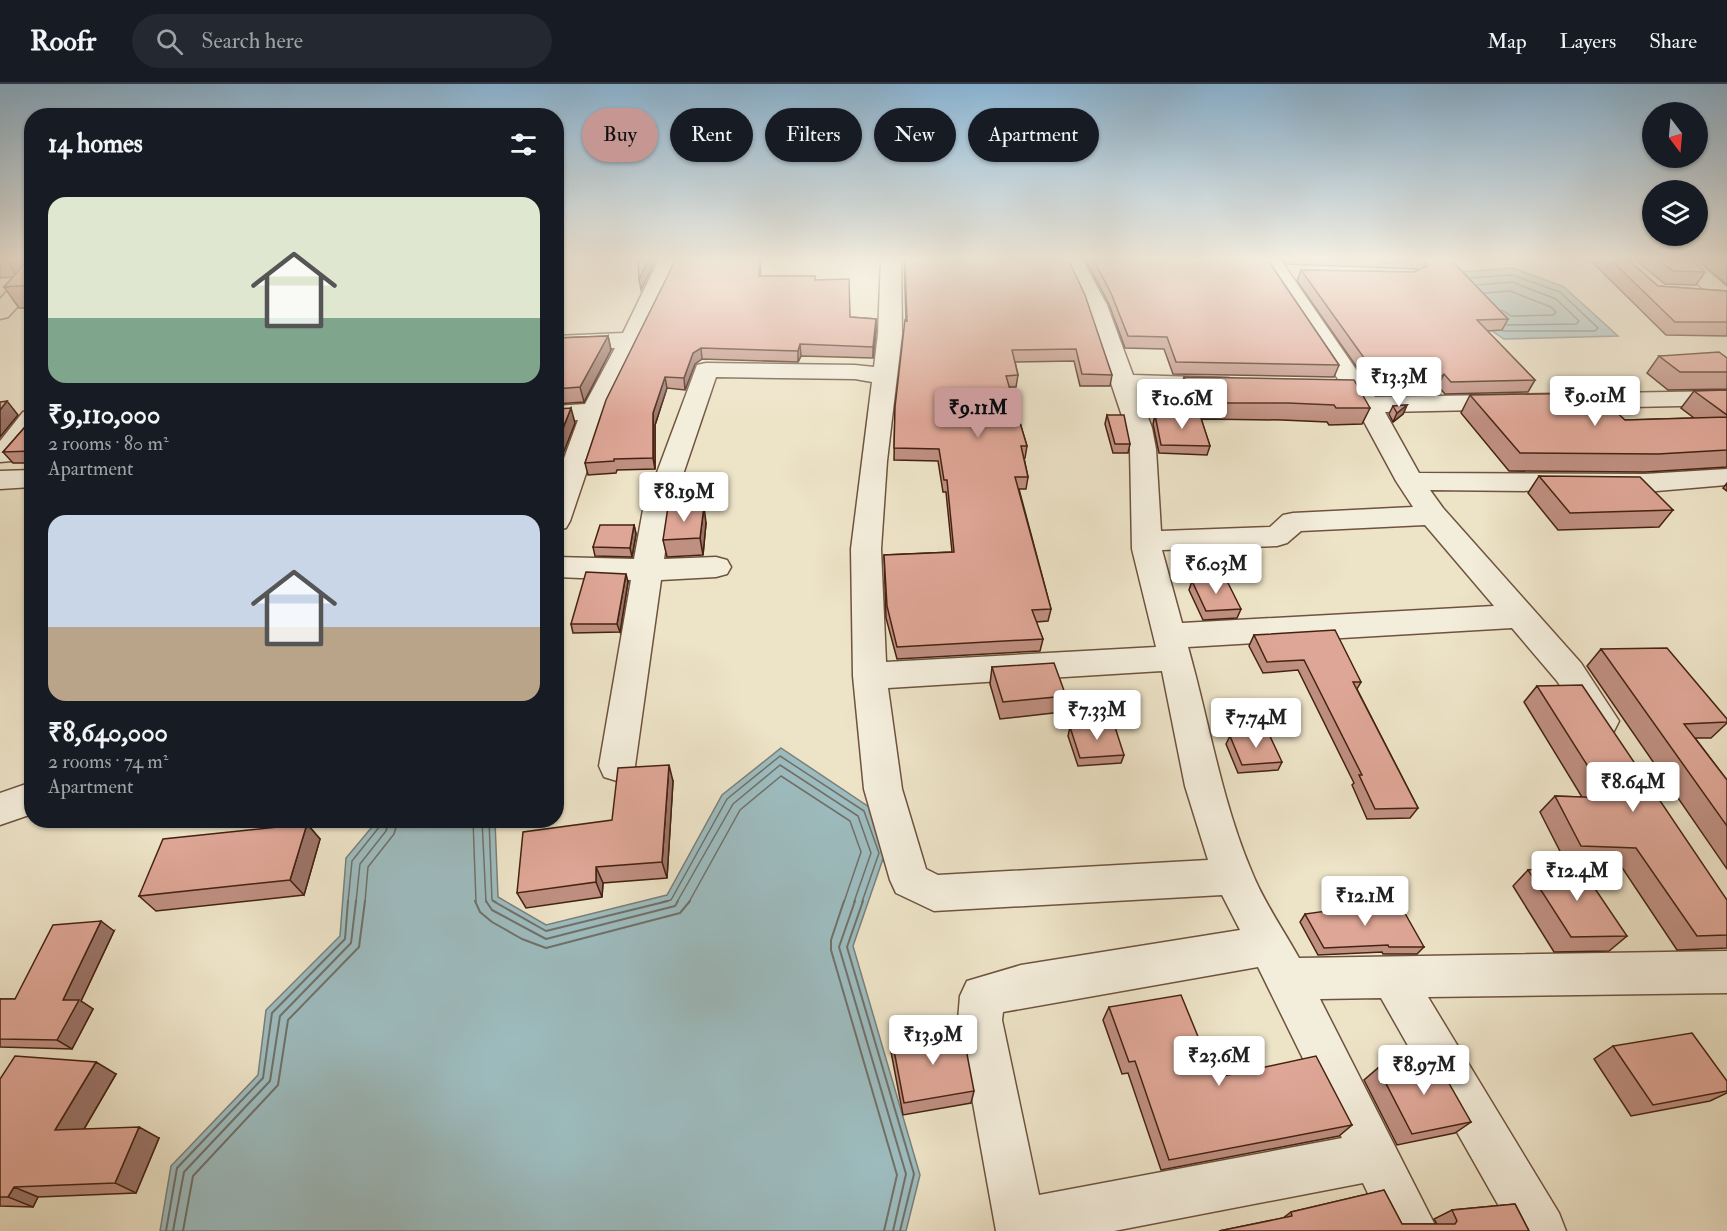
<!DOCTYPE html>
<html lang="en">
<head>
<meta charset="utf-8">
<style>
	body { margin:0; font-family:"IM FELL Double Pica",serif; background:#242831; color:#f1f3f6; height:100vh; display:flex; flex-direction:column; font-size:22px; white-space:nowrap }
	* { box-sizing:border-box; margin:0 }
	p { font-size:20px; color:#9ea1a6 }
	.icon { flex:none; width:33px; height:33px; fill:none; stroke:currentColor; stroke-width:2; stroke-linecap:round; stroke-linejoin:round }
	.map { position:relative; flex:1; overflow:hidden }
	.panel { position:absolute; left:24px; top:24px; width:540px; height:720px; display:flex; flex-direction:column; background:#171b24; border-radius:24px; box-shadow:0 2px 4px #0004 }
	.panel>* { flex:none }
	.guide { position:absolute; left:582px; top:24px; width:570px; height:54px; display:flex; gap:12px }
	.needle { width:39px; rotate:164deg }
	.controls { position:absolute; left:1642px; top:18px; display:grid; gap:12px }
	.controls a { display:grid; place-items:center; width:66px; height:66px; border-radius:50%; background:#171b24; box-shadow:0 2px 4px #0004; font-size:30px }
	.price { position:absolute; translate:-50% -51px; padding:0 14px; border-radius:6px; background:#fff; color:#222; font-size:20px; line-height:39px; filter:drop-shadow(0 2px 3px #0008) }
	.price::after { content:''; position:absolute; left:50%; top:36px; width:18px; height:14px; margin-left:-9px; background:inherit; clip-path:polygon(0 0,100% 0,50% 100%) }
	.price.on { background:#c59692; color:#111 }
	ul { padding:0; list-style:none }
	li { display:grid; align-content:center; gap:12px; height:318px; padding:0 24px }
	li span { display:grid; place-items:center; height:186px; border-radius:18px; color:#555 }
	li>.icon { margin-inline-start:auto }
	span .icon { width:108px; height:108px; fill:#fffc; stroke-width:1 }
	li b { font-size:26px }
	h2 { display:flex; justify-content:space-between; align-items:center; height:72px; padding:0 24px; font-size:26px }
	.chip { padding:0 21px; border-radius:27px; background:#171b24; box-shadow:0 2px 4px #0004; font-size:21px; line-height:54px }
	.chip.on { background:#c59692; color:#111 }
	header { display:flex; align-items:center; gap:36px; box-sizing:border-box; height:84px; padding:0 30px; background:#171b24; border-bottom:2px solid #363941 }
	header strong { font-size:28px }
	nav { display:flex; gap:33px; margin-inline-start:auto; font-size:21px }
	.search { width:420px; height:54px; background:#242831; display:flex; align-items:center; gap:15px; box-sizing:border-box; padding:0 21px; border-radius:33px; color:#9ea1a6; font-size:22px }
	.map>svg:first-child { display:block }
	.water { fill:#9dbcbf; stroke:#7a7f79; stroke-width:1.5 }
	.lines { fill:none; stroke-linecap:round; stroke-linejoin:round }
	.shore-far1 { stroke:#717068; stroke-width:1.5 }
	.shore { stroke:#717068; stroke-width:2 }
	.minor-casing { stroke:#6f533e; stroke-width:3 }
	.minor { fill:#f3eddb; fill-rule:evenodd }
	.wall { fill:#bf8f81; stroke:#452311; stroke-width:1.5 }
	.shaded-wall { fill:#9b7469; stroke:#452311; stroke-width:1.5 }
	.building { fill:#dea696; stroke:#452311; stroke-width:1.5 }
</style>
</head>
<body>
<header>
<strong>Roofr</strong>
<div class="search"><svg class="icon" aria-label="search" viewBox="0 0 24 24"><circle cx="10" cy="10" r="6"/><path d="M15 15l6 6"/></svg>Search here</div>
<nav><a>Map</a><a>Layers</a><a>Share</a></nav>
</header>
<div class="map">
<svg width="1727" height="1147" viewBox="0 0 1727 1147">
	<rect width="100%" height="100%" fill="#ede3c7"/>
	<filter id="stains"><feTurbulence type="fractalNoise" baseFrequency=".00333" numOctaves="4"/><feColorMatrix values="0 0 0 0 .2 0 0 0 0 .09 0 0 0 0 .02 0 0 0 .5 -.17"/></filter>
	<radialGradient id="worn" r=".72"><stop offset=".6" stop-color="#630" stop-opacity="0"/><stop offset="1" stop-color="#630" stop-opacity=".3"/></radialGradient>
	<!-- water -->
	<path class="water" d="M 1513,184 L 1564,203 L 1618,252 L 1504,255 L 1464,228 L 1436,190 Z
		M 781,664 L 869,723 L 885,769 L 853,862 L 920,1091 L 906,1147 L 160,1147 L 171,1082 L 258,991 L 266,926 L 340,852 L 346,774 L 377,737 L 495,737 L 498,813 L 546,841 L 667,811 L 722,711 Z"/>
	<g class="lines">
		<!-- shore-far1 -->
		<path class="shore-far1" d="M 1470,194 L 1512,191 L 1560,208 L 1598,244 L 1595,247 L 1503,247
			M 1477,201 L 1512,198 L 1556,215 L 1579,237 L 1576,240 L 1507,241
			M 1485,209 L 1510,207 L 1551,223 L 1556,228 L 1553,231 L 1511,232 L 1502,226
			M 473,736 L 476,818
			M 482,736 L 486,818
			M 489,736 L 492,816 L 496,818
			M 348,818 L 352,777 L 380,742 L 381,736
			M 356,818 L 360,780 L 386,747 L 389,736
			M 365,818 L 368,783 L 394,750 L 398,736
			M 662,818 L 671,816 L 727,715 L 780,672 L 864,727 L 879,769 L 862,818
			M 677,818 L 733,720 L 780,681 L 858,732 L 871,769 L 854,818
			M 689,818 L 740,726 L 781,692 L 850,737 L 861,768 L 844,818"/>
		<!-- shore -->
		<path class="shore" d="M 475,817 L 480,828 L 492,838 L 522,855 L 546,864 L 680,829 L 690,817
			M 486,817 L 492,826 L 546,855 L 675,822 L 678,817
			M 493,817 L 546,847 L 668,817
			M 844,817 L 831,856 L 831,866 L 897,1091 L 884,1147
			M 855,817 L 839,863 L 906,1090 L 893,1147
			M 863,817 L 847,863 L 914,1090 L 900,1147
			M 166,1147 L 177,1084 L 263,994 L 272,929 L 345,855 L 348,817
			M 173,1147 L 184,1088 L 270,997 L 280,932 L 351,859 L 356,817
			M 183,1147 L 193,1092 L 278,1001 L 288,936 L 359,863 L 365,817"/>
		<!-- minor casing -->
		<g class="minor-casing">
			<path id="minor" d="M 659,175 L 680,175 L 607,327 L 570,437 L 566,444 L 556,446 L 556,396 L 578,336 L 556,338 L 556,322 L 585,320 L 615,264 L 556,266 L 556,252 L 623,249 Z
				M 881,175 L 901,175 L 902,250 L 887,377 L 881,465 L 886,578 L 1156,563 L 1132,465 L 1130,365 L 1126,344 L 1085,221 L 1061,175 L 1082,175 L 1107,221 L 1133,291 L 1228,294 L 1237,296 L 1240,301 L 1237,306 L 1228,308 L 1138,306 L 1152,344 L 1156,365 L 1161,447 L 1270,443 L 1283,431 L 1293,429 L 1413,423 L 1396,397 L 1355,321 L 1259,175 L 1280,175 L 1375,313 L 1727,307 L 1727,321 L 1385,328 L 1419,389 L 1645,390 L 1727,385 L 1727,401 L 1645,408 L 1430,406 L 1443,424 L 1581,579 L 1619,637 L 1614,647 L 1602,651 L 1590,647 L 1557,597 L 1512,544 L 1188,563 C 1209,637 1221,715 1251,786 C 1263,817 1283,845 1299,874 L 1727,867 L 1727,909 L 1428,913 L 1559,1129 L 1566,1147 L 1513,1147 L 1381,914 L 1320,915 L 1438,1147 L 1386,1147 L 1363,1099 L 1114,1147 L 996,1147 L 958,936 L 960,912 L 967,897 L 1021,881 L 1240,846 L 1222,811 L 934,827 L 896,809 L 890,796 L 864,705 L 853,592 L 851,465 L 872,298 L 855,295 L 716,293 L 671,426 L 664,475 L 716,473 L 727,476 L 731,483 L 727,490 L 716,493 L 661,496 L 635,682 L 630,693 L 617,697 L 604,693 L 599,682 L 631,496 L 556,493 L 556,473 L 634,475 L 643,426 L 697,281 L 706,279 L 855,281 L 874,283 L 878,250 ZM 1425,441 L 1494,522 L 1182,539 L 1162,466 L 1277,462 L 1287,459 L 1301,447 ZM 1162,587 L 1185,702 L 1208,776 L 938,791 L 926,785 L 902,705 L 888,604 ZM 1258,883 L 1342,1054 L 1039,1111 L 1002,936 L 1003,928 Z
				M 1671,175 L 1694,175 L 1727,203 L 1727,218 L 1716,217 Z
				M 32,188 L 32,207 L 8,233 L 0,235 L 0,215 L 24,189 Z
				M 32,325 L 32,351 L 12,377 L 0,378 L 0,357 L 23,328 Z
				M 32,386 L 32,403 L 0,405 L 0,387 Z
				M 32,698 L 32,730 L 0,741 L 0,709 Z"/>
		</g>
		<!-- minor -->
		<use href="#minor" class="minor"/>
	</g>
	<!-- wall -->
	<path class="wall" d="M 0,175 L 32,175 L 32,224 L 19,224 L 4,203 L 13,193 L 0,194 Z
		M 676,175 L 760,192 L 815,192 L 815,196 L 850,233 L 876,235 L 876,246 L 873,274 L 801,272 L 798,278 L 702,275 L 695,280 L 685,306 L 667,304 L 655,341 L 655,385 L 617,386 L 616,389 L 588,391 L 585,379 Z
		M 904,175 L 1068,175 L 1112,291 L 1110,302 L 1080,302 L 1074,277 L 1015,278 L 1018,291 L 1016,303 L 1009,303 L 1027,362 L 1025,374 L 1024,374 L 1028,393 L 1026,405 L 1019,405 L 1051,525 L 1048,537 L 1036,538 L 1043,555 L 1040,567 L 897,575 L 886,534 L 884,471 L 952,468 L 946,408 L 943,408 L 938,377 L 894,376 L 895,323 L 906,236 Z
		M 1085,175 L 1267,175 L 1339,281 L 1334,293 L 1173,290 L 1164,265 L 1125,264 L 1109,220 Z
		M 1282,175 L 1450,175 L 1508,235 L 1502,246 L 1487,247 L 1535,296 L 1528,308 L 1445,310 L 1438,302 L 1428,310 L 1376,311 L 1297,197 L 1301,186 L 1414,188 L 1418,186 L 1416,185 L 1285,180 Z
		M 1589,175 L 1627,175 L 1658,202 L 1727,207 L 1727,252 L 1666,251 Z
		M 1634,175 L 1691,175 L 1705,188 L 1696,201 L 1665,200 Z
		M 1697,175 L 1727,175 L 1727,201 Z
		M 608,252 L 611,266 L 584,318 L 556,320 L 556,254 Z
		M 1659,272 L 1727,274 L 1727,305 L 1668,306 L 1647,289 Z
		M 1184,293 L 1370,324 L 1362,340 L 1329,341 L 1327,338 L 1282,336 L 1201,335 L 1210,362 L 1207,371 L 1159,369 L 1153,340 L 1155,331 L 1187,331 L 1179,309 Z
		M 1727,306 L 1727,383 L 1645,388 L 1509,387 L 1461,329 L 1470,311 L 1625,336 L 1694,334 L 1681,324 L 1694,307 Z
		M 1407,321 L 1403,330 L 1393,338 L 1389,330 L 1393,322 Z
		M 1107,331 L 1130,360 L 1128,369 L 1113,369 L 1105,340 Z
		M 32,335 L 32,379 L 13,379 L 3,368 Z
		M 1539,392 L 1673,426 L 1659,443 L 1558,446 L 1528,409 Z
		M 1727,399 L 1727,407 L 1723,404 Z
		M 706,439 L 703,471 L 667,473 L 663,456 Z
		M 634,441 L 636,450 L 632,473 L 595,472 L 593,463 Z
		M 1192,497 L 1241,525 L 1237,534 L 1203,536 L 1189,506 Z
		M 628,498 L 620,548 L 573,549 L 571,540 Z
		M 1254,551 L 1361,598 L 1357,605 L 1418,724 L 1410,734 L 1367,735 L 1352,701 L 1354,699 L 1298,586 L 1263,589 L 1249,562 Z
		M 1601,565 L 1727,635 L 1727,639 L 1711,654 L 1695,654 L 1727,696 L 1727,785 L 1587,582 Z
		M 992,583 L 1066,612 L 1062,628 L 1000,635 L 990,600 Z
		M 1537,602 L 1727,816 L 1727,864 L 1677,866 L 1619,779 L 1565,777 L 1540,728 L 1555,712 L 1582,713 L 1524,618 Z
		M 1070,643 L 1124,671 L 1121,679 L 1078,682 L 1068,652 Z
		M 1230,652 L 1282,678 L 1278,686 L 1238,689 L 1226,660 Z
		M 673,697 L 667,794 L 603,799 L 602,813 L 526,824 L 517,809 Z
		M 307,740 L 320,755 L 304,811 L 156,827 L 139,812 Z
		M 1528,786 L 1627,852 L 1609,867 L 1554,868 L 1513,802 Z
		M 1305,830 L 1424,863 L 1417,870 L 1383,870 L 1382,868 L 1318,871 L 1300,838 Z
		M 114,847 L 81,917 L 93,925 L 72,965 L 0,963 L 0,915 L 15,915 Z
		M 1109,923 L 1215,994 L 1352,1041 L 1339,1052 L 1161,1086 L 1128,989 L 1122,990 L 1103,936 Z
		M 892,956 L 974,1007 L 971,1019 L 903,1031 L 891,968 Z
		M 1613,962 L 1727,997 L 1727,1009 L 1710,1017 L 1631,1032 L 1594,975 Z
		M 1378,984 L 1471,1038 L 1455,1049 L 1397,1061 L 1364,996 Z
		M 116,990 L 84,1045 L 159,1054 L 136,1109 L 38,1113 L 33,1123 L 0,1122 L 0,995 Z
		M 1384,1106 L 1402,1140 L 1437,1140 L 1434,1135 L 1452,1126 L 1515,1120 L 1529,1147 L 1219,1147 L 1283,1134 L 1291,1128 Z"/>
	<!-- shaded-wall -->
	<path class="shaded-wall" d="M 6,175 L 23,175 L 30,186 L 17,193 Z
		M 649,175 L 656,175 L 641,206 L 639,195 Z
		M 760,175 L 761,175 L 760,202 L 759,192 Z
		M 876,235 L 876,246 L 873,274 L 873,263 Z
		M 608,252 L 611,266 L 584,318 L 580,303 Z
		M 800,260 L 801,272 L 798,278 L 798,267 Z
		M 701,264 L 702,275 L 695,280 L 685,306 L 684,294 L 693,269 Z
		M 1444,290 L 1438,302 L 1428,310 L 1434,298 Z
		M 665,293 L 667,304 L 655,341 L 655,385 L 653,374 L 653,329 Z
		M 7,317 L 18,331 L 0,353 L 0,326 Z
		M 1407,321 L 1403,330 L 1393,338 L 1397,329 Z
		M 571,324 L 575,339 L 556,388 L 556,362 Z
		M 704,422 L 706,439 L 703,471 L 700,454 Z
		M 634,441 L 636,450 L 632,473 L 630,464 Z
		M 626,490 L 628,498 L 620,548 L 617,540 Z
		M 669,681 L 673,697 L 667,794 L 662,778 Z
		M 307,740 L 320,755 L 304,811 L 290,796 Z
		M 596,783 L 603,799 L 602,813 L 596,798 Z
		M 101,837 L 114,847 L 81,917 L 93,925 L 72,965 L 57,956 L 63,916 Z
		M 96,978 L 116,990 L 77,1057 L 55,1046 Z
		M 139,1043 L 159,1054 L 136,1109 L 115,1099 Z
		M 14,1103 L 38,1113 L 33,1123 L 8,1113 Z"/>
	<!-- building -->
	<path class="building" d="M 29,175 L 32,175 L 32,201 L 4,203 Z
		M 638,175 L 649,175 L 639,195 L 638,177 Z
		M 676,175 L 760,175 L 759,192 L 815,192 L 815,196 L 849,195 L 850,233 L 876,235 L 873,263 L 800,260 L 798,267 L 701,264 L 693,269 L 684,294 L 665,293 L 653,329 L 653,374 L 614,375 L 614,377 L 585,379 L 606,316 Z
		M 905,175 L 1068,175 L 1085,211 L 1112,291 L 1082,290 L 1076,265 L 1012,266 L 1018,291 L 1006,292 L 1027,362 L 1021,362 L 1028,393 L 1015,393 L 1051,525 L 1032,526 L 1043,555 L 897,563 L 887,522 L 884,471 L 954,468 L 947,396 L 944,396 L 939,365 L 894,364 L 895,323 L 905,236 L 907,237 Z
		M 1093,175 L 1267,175 L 1339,281 L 1176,278 L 1167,253 L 1128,252 L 1111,209 Z
		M 1423,175 L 1450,175 L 1508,235 L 1477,236 L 1535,296 L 1451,298 L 1444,290 L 1434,298 L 1382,299 L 1301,186 L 1414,188 L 1427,182 L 1427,178 Z
		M 1610,175 L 1627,175 L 1658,202 L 1727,207 L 1727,238 L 1675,238 Z
		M 1658,175 L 1691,175 L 1705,188 L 1673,187 Z
		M 1721,175 L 1727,175 L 1727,181 Z
		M 608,252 L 580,303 L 556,305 L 556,254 Z
		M 1719,268 L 1727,274 L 1727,288 L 1680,288 L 1659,272 Z
		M 1184,293 L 1354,296 L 1370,324 L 1336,324 L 1334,321 L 1288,319 L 1193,319 Z
		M 1727,306 L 1727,331 L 1694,307 Z
		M 1596,309 L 1625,336 L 1727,333 L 1727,366 L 1658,370 L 1520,369 L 1470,311 Z
		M 7,317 L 0,326 L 0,318 Z
		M 1407,321 L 1397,329 L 1393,322 Z
		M 571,324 L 556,362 L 556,325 Z
		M 1107,331 L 1124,331 L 1130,360 L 1115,360 Z
		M 1155,331 L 1200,331 L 1210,362 L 1161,361 Z
		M 32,335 L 32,367 L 3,368 Z
		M 1539,392 L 1640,393 L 1673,426 L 1570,429 Z
		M 704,422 L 700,454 L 663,456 L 668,423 Z
		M 600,441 L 634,441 L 630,464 L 593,463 Z
		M 586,488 L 626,490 L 617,540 L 571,540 Z
		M 1226,495 L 1241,525 L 1206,527 L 1192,497 Z
		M 1335,546 L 1361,598 L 1353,598 L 1418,724 L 1375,725 L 1359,691 L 1362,691 L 1304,576 L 1267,578 L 1254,551 Z
		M 1667,564 L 1727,635 L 1727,638 L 1684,640 L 1727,696 L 1727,742 L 1601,565 Z
		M 1054,579 L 1066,612 L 1003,618 L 992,583 Z
		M 1582,601 L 1727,816 L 1727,851 L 1697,852 L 1636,764 L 1581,762 L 1555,712 L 1608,714 L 1537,602 Z
		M 1114,640 L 1124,671 L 1080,674 L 1070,643 Z
		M 1268,648 L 1282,678 L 1242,681 L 1230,652 Z
		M 669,681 L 662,778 L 596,783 L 596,798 L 517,809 L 523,748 L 612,736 L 618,684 Z
		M 307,740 L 290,796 L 139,812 L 163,755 Z
		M 1579,781 L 1627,852 L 1571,853 L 1528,786 Z
		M 1398,817 L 1424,863 L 1389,863 L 1388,861 L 1324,864 L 1305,830 Z
		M 101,837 L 63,916 L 79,916 L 57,956 L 0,955 L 0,915 L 15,915 L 53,841 Z
		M 1181,911 L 1215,994 L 1316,972 L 1352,1041 L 1169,1076 L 1135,977 L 1129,978 L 1109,923 Z
		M 962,944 L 974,1007 L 904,1019 L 892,956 Z
		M 1692,949 L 1727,997 L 1727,1007 L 1653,1021 L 1613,962 Z
		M 15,972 L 96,978 L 55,1046 L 139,1043 L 115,1099 L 14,1103 L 8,1113 L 0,1113 L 0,995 Z
		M 1434,973 L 1471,1038 L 1412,1050 L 1378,984 Z
		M 1384,1106 L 1402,1140 L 1455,1140 L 1457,1137 L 1452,1126 L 1515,1120 L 1529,1147 L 1219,1147 L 1292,1132 L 1291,1128 Z"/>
	<!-- sky -->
	<linearGradient id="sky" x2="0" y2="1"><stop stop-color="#8ab7d8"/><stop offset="0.52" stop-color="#f7f2e6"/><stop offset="1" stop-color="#f7f2e6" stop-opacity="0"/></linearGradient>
	<rect width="1727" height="336" fill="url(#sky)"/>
	<rect width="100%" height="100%" filter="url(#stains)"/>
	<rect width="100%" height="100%" fill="url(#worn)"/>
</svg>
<div class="controls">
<a><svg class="needle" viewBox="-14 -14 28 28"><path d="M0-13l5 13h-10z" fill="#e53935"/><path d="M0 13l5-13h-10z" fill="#9ea1a6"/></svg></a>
<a><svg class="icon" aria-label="layers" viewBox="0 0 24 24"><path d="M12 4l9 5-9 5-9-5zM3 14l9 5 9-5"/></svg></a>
</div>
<b class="price" style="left:1399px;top:324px">₹13.3M</b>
<b class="price" style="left:1595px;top:343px">₹9.01M</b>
<b class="price" style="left:1182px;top:346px">₹10.6M</b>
<b class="price on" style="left:978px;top:355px">₹9.11M</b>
<b class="price" style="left:684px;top:439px">₹8.19M</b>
<b class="price" style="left:1216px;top:511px">₹6.03M</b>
<b class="price" style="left:1097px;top:657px">₹7.33M</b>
<b class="price" style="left:1256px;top:665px">₹7.74M</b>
<b class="price" style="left:1633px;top:729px">₹8.64M</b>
<b class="price" style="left:1577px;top:818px">₹12.4M</b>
<b class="price" style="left:1365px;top:843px">₹12.1M</b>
<b class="price" style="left:933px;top:982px">₹13.9M</b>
<b class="price" style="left:1219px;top:1003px">₹23.6M</b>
<b class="price" style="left:1424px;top:1012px">₹8.97M</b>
<div class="guide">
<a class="chip on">Buy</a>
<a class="chip">Rent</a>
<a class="chip">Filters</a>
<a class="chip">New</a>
<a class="chip">Apartment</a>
</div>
<section class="panel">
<h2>14 homes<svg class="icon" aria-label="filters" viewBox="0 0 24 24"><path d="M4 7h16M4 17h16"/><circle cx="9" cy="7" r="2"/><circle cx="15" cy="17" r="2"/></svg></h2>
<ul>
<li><span style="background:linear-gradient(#dfe7d0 65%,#7fa58c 0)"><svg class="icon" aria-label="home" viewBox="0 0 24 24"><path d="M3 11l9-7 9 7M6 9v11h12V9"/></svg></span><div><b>₹9,110,000</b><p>2 rooms · 80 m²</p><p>Apartment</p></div></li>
<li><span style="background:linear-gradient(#c9d6e8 60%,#b9a48a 0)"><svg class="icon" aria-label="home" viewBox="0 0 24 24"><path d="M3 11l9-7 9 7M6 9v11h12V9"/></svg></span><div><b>₹8,640,000</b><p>2 rooms · 74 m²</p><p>Apartment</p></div></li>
</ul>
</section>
</div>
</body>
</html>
